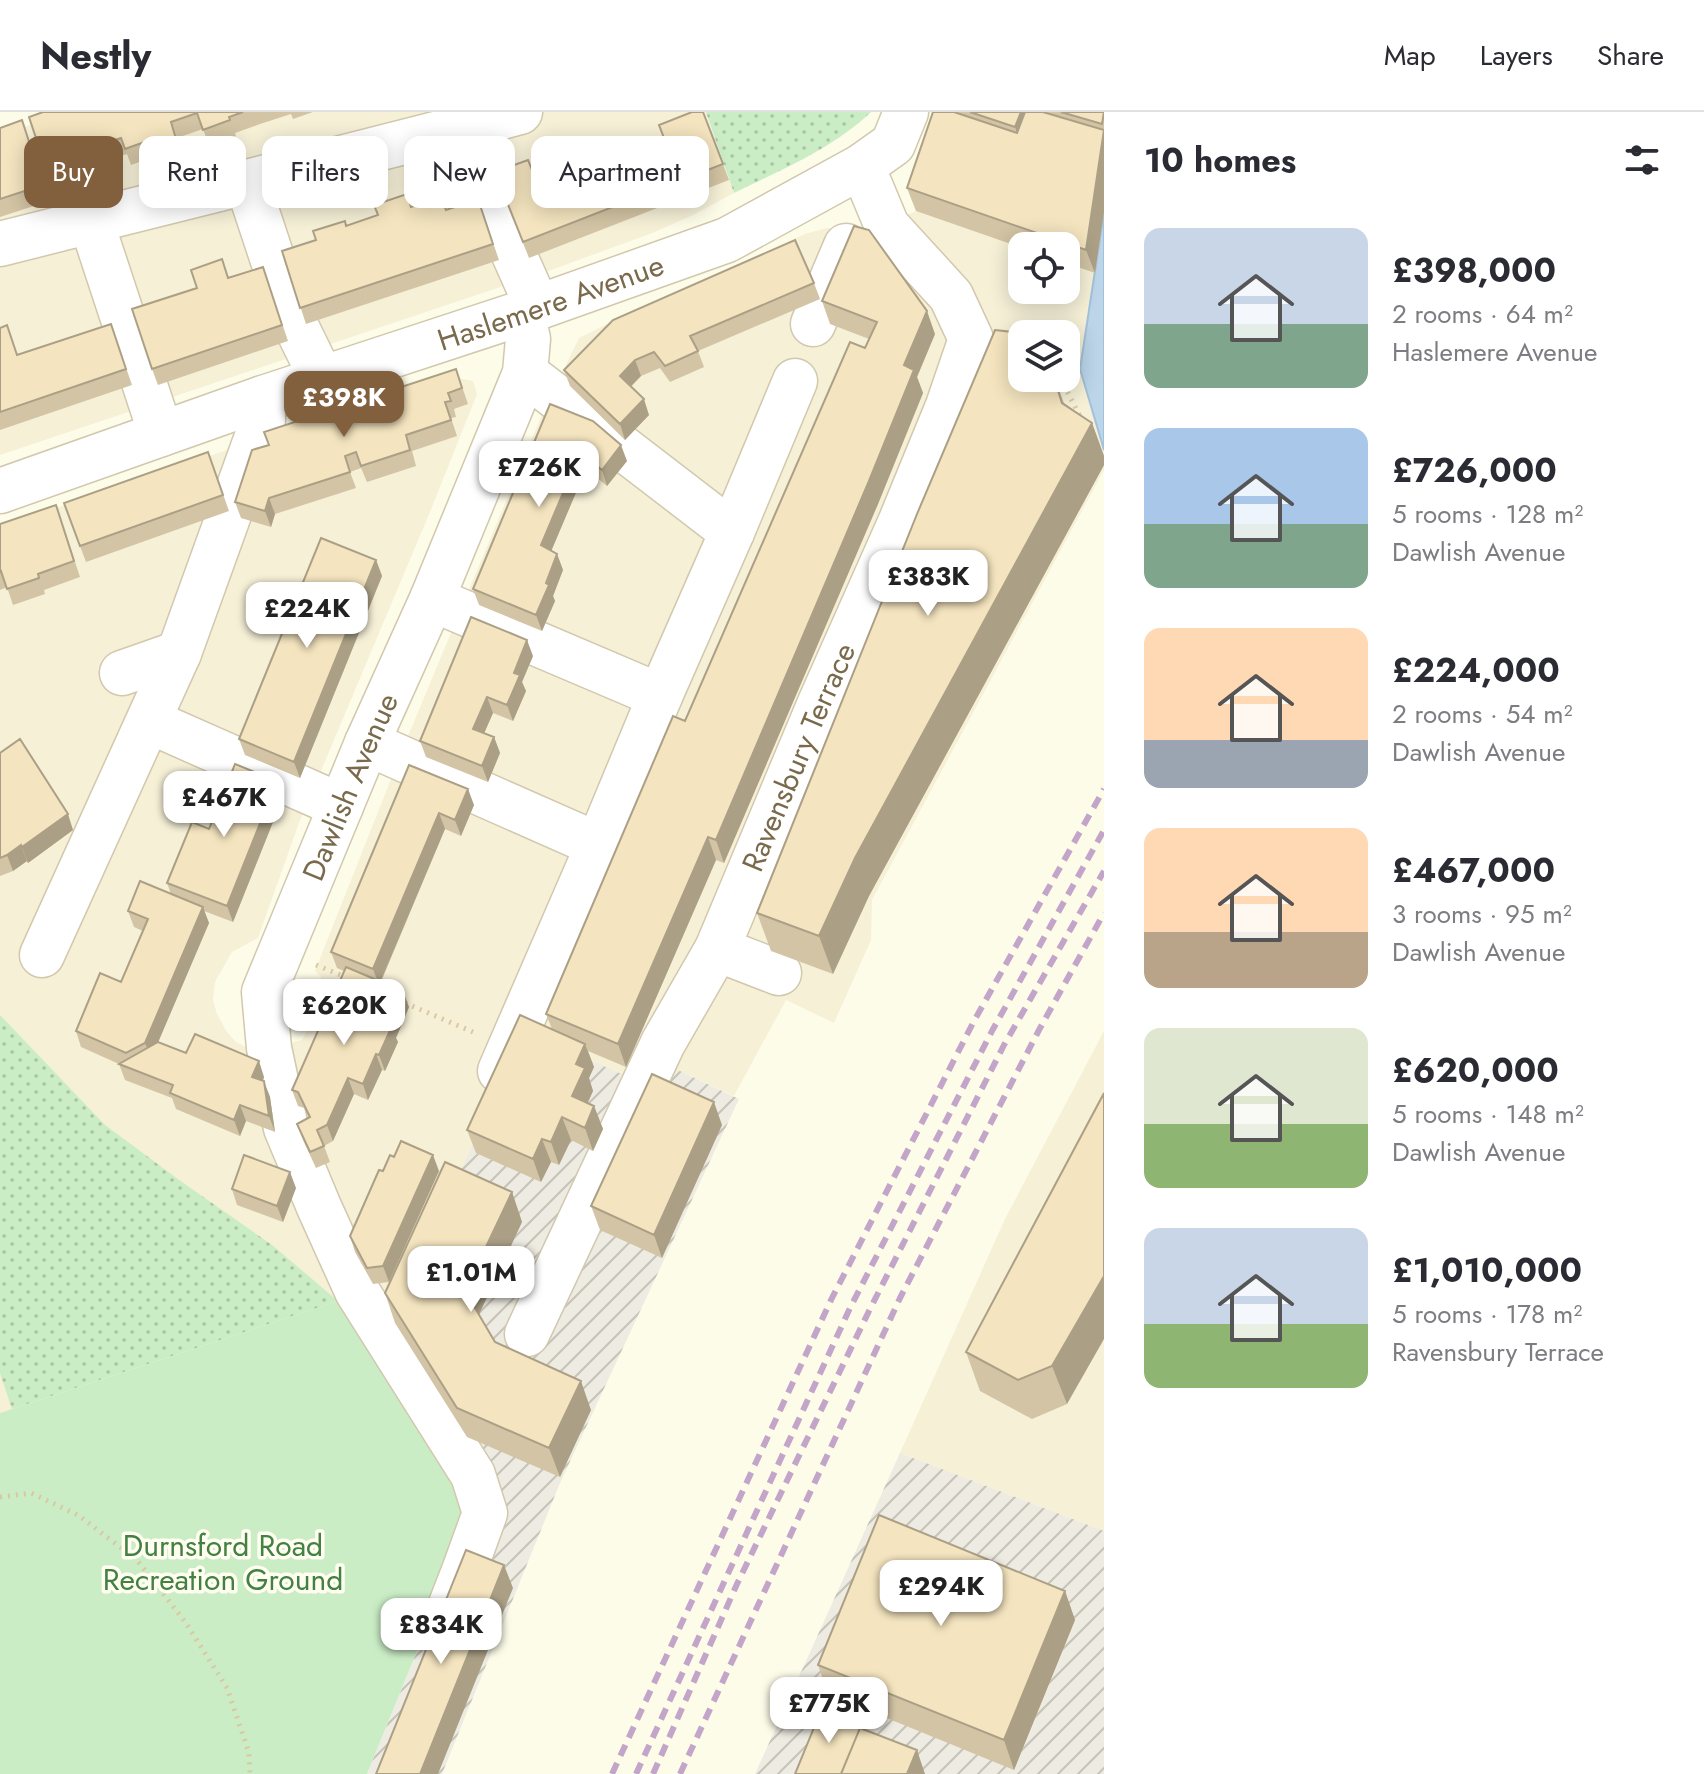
<!DOCTYPE html>
<html lang="en">
<head>
<meta charset="utf-8">
<style>
	body { margin:0; font-family:Jost,sans-serif; background:#f7f7f7; color:#2b2b33; height:100vh; display:flex; flex-direction:column; font-size:30px; white-space:nowrap }
	* { box-sizing:border-box; margin:0 }
	p { font-size:26px; color:#7c7c81 }
	.icon { flex:none; width:44px; height:44px; fill:none; stroke:currentColor; stroke-width:2; stroke-linecap:round; stroke-linejoin:round }
	.map { position:relative; flex:1; overflow:hidden }
	.panel { display:flex; flex-direction:column; background:#fff; width:600px }
	.panel>* { flex:none }
	.hud { position:absolute; left:24px; top:24px; width:760px; height:72px; display:flex; gap:16px }
	.tools { position:absolute; left:1008px; top:120px; display:grid; gap:16px }
	.tools a { display:grid; place-items:center; width:72px; height:72px; border-radius:16px; background:#fff; box-shadow:0 4px 20px #0003; font-size:40px }
	.price { position:absolute; translate:-50% -68px; padding:0 18px; border-radius:16px; background:#fff; color:#222; font-size:26px; line-height:52px; filter:drop-shadow(0 2px 4px #0008) }
	.price::after { content:''; position:absolute; left:50%; top:48px; width:24px; height:18px; margin-left:-12px; background:inherit; clip-path:polygon(0 0,100% 0,50% 100%) }
	.price.active { background:#825f3d; color:#fff }
	ul { padding:0; list-style:none }
	li { display:flex; align-items:center; gap:24px; height:200px; padding:0 40px }
	li span { display:grid; place-items:center; flex:none; width:224px; height:160px; border-radius:16px; color:#555 }
	li>.icon { margin-inline-start:auto }
	span .icon { width:96px; height:96px; fill:#fffc; stroke-width:1 }
	li b { font-size:34px }
	h2 { display:flex; justify-content:space-between; align-items:center; height:96px; padding:0 40px; font-size:34px }
	.pill { padding:0 28px; border-radius:16px; background:#fff; box-shadow:0 4px 20px #0003; font-size:28px; line-height:72px }
	.pill.active { background:#825f3d; color:#fff }
	header { display:flex; align-items:center; gap:48px; box-sizing:border-box; height:112px; padding:0 40px; background:#fff; border-bottom:2px solid #e1e1e2 }
	header strong { font-size:38px }
	nav { display:flex; gap:44px; margin-inline-start:auto; font-size:28px }
	main { display:flex; flex:1; min-height:0 }
	.map>svg:first-child { display:block }
	.residential { fill:#f6f0d7; fill-rule:evenodd }
	.industrial { fill:url(#industrial-furrows) }
	.grass { fill:url(#grass-dots) }
	.park { fill:#caedc6 }
	.water { fill:#bcd5e9; stroke:#a2c1db; stroke-width:2 }
	.lines { fill:none; stroke-linecap:round; stroke-linejoin:round }
	.minor-casing { stroke:#d1c8ad; stroke-width:47 }
	.path { stroke:#dac8a2; stroke-width:5; stroke-dasharray:2 6; stroke-linecap:butt }
	.minor { stroke:#fff; stroke-width:44 }
	.rail { stroke:#c3a5c9; stroke-width:6; stroke-dasharray:12 8; stroke-linecap:butt }
	.wall { fill:#d2c4a4 }
	.shaded-wall { fill:#aba086 }
	.building { fill:#f4e4bf; stroke:#aba086; stroke-width:2 }
	.labels { text-anchor:middle; dominant-baseline:central; stroke-width:7; stroke-linejoin:round; paint-order:stroke }
	.street-label { font-size:30px; fill:#7a6a4b; stroke:#fffef1 }
	.park-label { font-size:30px; fill:#428142; stroke:#fffef1 }
</style>
</head>
<body>
<header>
<strong>Nestly</strong>
<nav><a>Map</a><a>Layers</a><a>Share</a></nav>
</header>
<main>
<div class="map">
<svg width="1104" height="1662" viewBox="0 0 1104 1662">
	<defs>
		<pattern id="industrial-furrows" width="10" height="10" patternUnits="userSpaceOnUse" patternTransform="scale(2)"><rect width="10" height="10" fill="#eeece2"/><path d="M-1 1l2-2M0 10L10 0M9 11l2-2" fill="none" stroke="#c6c3b9"/></pattern>
		<pattern id="grass-dots" width="8" height="8" patternUnits="userSpaceOnUse" patternTransform="scale(2)"><rect width="8" height="8" fill="#caedc6"/><path d="M2 2h.1M6 6h.1" fill="none" stroke="#a9c4a3" stroke-width="1.8" stroke-linecap="round"/></pattern>
	</defs>
	<rect width="100%" height="100%" fill="#fdfce9"/>
	<!-- residential -->
	<path class="residential" d="M 68,0 L 706,0 L 734,81 L 693,103 L 655,120 L 554,157 L 0,343 L 0,23 Z
		M 916,99 L 1022,136 L 1022,178 L 1066,178 L 1066,151 L 1095,161 L 1080,257 L 1104,338 L 1104,358 L 872,788 L 871,828 L 834,911 L 786,888 L 734,984 L 680,959 L 392,1209 L 338,1189 L 0,1301 L 0,415 L 446,264 L 473,269 L 477,282 L 430,400 L 299,711 L 258,826 L 232,840 L 215,870 L 213,888 L 217,902 L 227,920 L 236,930 L 252,938 L 281,934 L 302,928 L 316,903 L 324,884 L 321,865 L 315,859 L 406,629 L 543,300 L 579,226 L 619,206 L 805,122 L 826,116 L 871,118 ZM 1022,222 L 1066,222 L 1066,266 L 1022,266 Z
		M 1104,919 L 1104,1419 L 900,1341 L 1005,1107 Z"/>
	<!-- industrial -->
	<path class="industrial" d="M 525,919 L 628,965 L 657,957 L 680,959 L 739,987 L 560,1371 L 442,1662 L 367,1662 L 474,1399 L 392,1208 Z
		M 900,1341 L 1104,1419 L 1104,1662 L 755,1662 Z"/>
	<!-- grass -->
	<path class="grass" d="M 706,0 L 871,0 C 832,37 781,58 734,81 Z
		M 0,903 L 105,1013 L 182,1070 L 272,1133 L 338,1189 L 12,1297 L 0,1261 Z"/>
	<!-- park -->
	<path class="park" d="M 338,1189 L 474,1399 L 367,1662 L 0,1662 L 0,1301 Z"/>
	<!-- water -->
	<path class="water" d="M 1104,100 L 1104,338 L 1080,257 Z"/>
	<g class="lines">
		<!-- minor casing -->
		<g class="minor-casing">
			<g id="minor">
				<path d="M 520,0 L 467,14 L 512,138 L 537,194"/>
				<path d="M 0,132 L 91,109"/>
				<path d="M 813,212 L 846,134"/>
				<path d="M 525,261 L 732,420 L 660,584"/>
				<path d="M 322,267 L 292,206 L 247,70 L 467,14"/>
				<path d="M 161,322 L 91,109 L 247,70"/>
				<path id="s1" d="M 0,379 L 263,286 L 522,201 L 727,128 L 862,54 L 893,32 L 906,0"/>
				<path d="M 732,420 L 795,269"/>
				<path d="M 432,487 L 660,584 L 598,733"/>
				<path d="M 122,561 L 179,541 L 263,308 L 263,286"/>
				<path d="M 149,609 L 341,694"/>
				<path d="M 367,631 L 598,733 L 500,959"/>
				<path d="M 717,837 L 779,861"/>
				<path d="M 42,843 L 179,541"/>
				<path id="s2" d="M 527,1222 L 663,931 L 717,837 L 820,591 L 900,411 L 948,294 L 971,227 L 951,184 L 887,114 L 862,54"/>
				<path id="s3" d="M 450,1495 L 464,1459 L 485,1401 L 473,1363 L 357,1179 L 319,1095 L 286,1016 L 269,936 L 264,880 L 367,631 L 432,487 L 525,261 L 528,227 L 522,201"/>
			</g>
		</g>
		<!-- path -->
		<path class="path" d="M 1060,266 L 1082,308
			M 316,853 L 348,866
			M 405,891 L 473,920
			M 0,1385 L 31,1381 L 78,1403 L 137,1448 L 186,1511 L 227,1576 L 249,1641 L 250,1662"/>
		<!-- minor -->
		<use href="#minor" class="minor"/>
		<!-- rail -->
		<path class="rail" d="M 612,1662 L 831,1188 L 974,909 L 1104,677
			M 636,1662 L 850,1196 L 992,919 L 1104,718
			M 653,1662 L 737,1472 L 869,1199 L 1004,933 L 1104,759
			M 680,1662 L 900,1186 L 1039,918 L 1104,801"/>
	</g>
	<!-- wall -->
	<path class="wall" d="M 43,0 L 313,0 L 293,7 L 291,2 L 260,12 L 235,21 L 236,24 L 209,34 L 203,17 L 177,26 L 182,43 L 158,51 L 156,44 L 131,53 L 127,42 L 74,59 L 80,76 L 56,84 L 29,5 Z
		M 703,0 L 729,68 L 529,146 L 495,60 L 538,73 L 663,26 Z
		M 933,0 L 1104,0 L 1104,100 L 1095,161 L 1066,151 L 1066,134 L 1022,134 L 1022,136 L 916,99 L 907,76 Z
		M 22,8 L 49,89 L 0,105 L 0,16 Z
		M 478,87 L 499,148 L 306,212 L 282,139 L 316,128 L 346,114 L 411,95 L 446,98 Z
		M 263,155 L 288,229 L 158,273 L 152,257 L 229,166 Z
		M 814,171 L 820,187 L 698,239 L 704,255 L 670,270 L 660,256 L 641,264 L 631,275 L 649,303 L 625,328 L 570,274 L 564,258 Z
		M 822,189 L 935,222 L 917,265 L 923,281 L 878,392 L 724,751 L 716,748 L 626,955 L 588,939 L 594,955 L 589,966 L 593,979 L 588,991 L 594,994 L 603,1017 L 593,1039 L 571,1028 L 559,1053 L 551,1050 L 541,1070 L 476,1041 L 467,1018 L 552,917 L 546,902 L 685,609 L 869,227 L 830,212 Z
		M 111,212 L 132,273 L 0,318 L 0,216 L 18,243 Z
		M 456,257 L 468,292 L 454,297 L 456,305 L 451,306 L 457,324 L 412,339 L 416,354 L 367,370 L 361,356 L 350,360 L 356,376 L 275,402 L 271,415 L 241,406 L 235,390 L 269,333 Z
		M 1055,266 L 1064,291 L 1092,311 L 1104,344 L 1104,353 L 869,784 L 833,862 L 771,839 L 757,801 Z
		M 550,292 L 627,349 L 607,374 L 586,357 L 551,439 L 557,442 L 563,458 L 553,484 L 555,489 L 542,519 L 479,493 L 473,477 Z
		M 208,340 L 229,399 L 86,450 L 80,434 Z
		M 56,393 L 80,465 L 44,478 L 45,482 L 13,493 L 7,475 L 0,478 L 0,412 Z
		M 376,448 L 382,464 L 300,666 L 245,643 L 239,627 Z
		M 533,544 L 522,570 L 526,579 L 513,609 L 493,601 L 484,621 L 494,625 L 500,641 L 488,670 L 426,645 L 420,629 Z
		M 0,641 L 73,718 L 28,751 L 27,749 L 13,759 L 0,764 Z
		M 409,653 L 474,693 L 461,724 L 445,717 L 381,870 L 409,895 L 396,926 L 398,930 L 385,959 L 382,958 L 368,988 L 354,982 L 333,1029 L 324,1034 L 330,1050 L 316,1056 L 303,1028 L 297,1012 L 309,1006 L 304,996 L 298,994 L 292,978 L 344,859 L 337,856 L 331,840 Z
		M 283,685 L 233,810 L 204,799 L 209,811 L 158,930 L 186,941 L 264,965 L 263,969 L 270,985 L 275,1020 L 246,1009 L 240,1024 L 176,997 L 172,986 L 125,968 L 119,952 L 81,935 L 76,919 L 121,870 L 143,819 L 134,815 L 128,799 L 171,782 L 167,771 L 209,717 Z
		M 1104,981 L 1067,1292 L 1032,1307 L 980,1279 L 966,1240 Z
		M 722,1013 L 662,1146 L 600,1118 L 591,1094 Z
		M 383,1059 L 439,1059 L 389,1170 L 373,1172 L 355,1140 L 350,1124 Z
		M 296,1076 L 283,1110 L 237,1093 L 232,1077 Z
		M 512,1080 L 522,1110 L 479,1202 L 495,1230 L 591,1298 L 560,1365 L 467,1325 L 395,1211 L 385,1181 Z
		M 1065,1479 L 1075,1508 L 1014,1658 L 828,1582 L 818,1553 Z"/>
	<!-- shaded-wall -->
	<path class="shaded-wall" d="M 1021,0 L 1029,0 L 1025,44 L 1015,15 Z
		M 1104,21 L 1104,100 L 1095,161 L 1086,138 Z
		M 927,199 L 935,222 L 917,265 L 923,281 L 878,392 L 724,751 L 716,728 L 904,253 Z
		M 635,248 L 641,264 L 625,280 L 620,264 Z
		M 644,287 L 649,303 L 625,328 L 620,312 Z
		M 1092,311 L 1104,344 L 1104,353 L 869,784 L 833,862 L 819,824 L 855,746 Z
		M 621,333 L 627,349 L 607,374 L 602,358 Z
		M 580,341 L 586,357 L 547,449 L 541,433 Z
		M 269,386 L 275,402 L 271,415 L 265,399 Z
		M 557,442 L 563,458 L 553,484 L 555,489 L 542,519 L 536,503 Z
		M 376,448 L 382,464 L 300,666 L 294,650 Z
		M 527,528 L 533,544 L 522,570 L 526,579 L 513,609 L 507,593 L 514,561 Z
		M 487,585 L 493,601 L 479,633 L 473,617 Z
		M 494,625 L 500,641 L 488,670 L 482,654 Z
		M 277,669 L 283,685 L 233,810 L 227,794 Z
		M 468,677 L 474,693 L 461,724 L 455,708 Z
		M 439,701 L 445,717 L 379,873 L 373,857 Z
		M 68,702 L 73,718 L 28,751 L 22,735 Z
		M 708,725 L 716,748 L 626,955 L 618,932 Z
		M 21,733 L 27,749 L 13,759 L 7,743 Z
		M 203,795 L 209,811 L 151,947 L 145,931 Z
		M 403,879 L 409,895 L 396,926 L 398,930 L 385,959 L 379,943 L 389,912 Z
		M 585,932 L 594,955 L 589,966 L 593,979 L 580,1007 L 572,984 L 576,952 Z
		M 376,942 L 382,958 L 368,988 L 363,972 Z
		M 259,949 L 264,965 L 258,981 L 252,965 Z
		M 348,966 L 354,982 L 333,1029 L 327,1013 Z
		M 264,969 L 270,985 L 275,1020 L 269,1004 Z
		M 714,990 L 722,1013 L 662,1146 L 654,1123 Z
		M 240,993 L 246,1009 L 240,1024 L 234,1008 Z
		M 594,994 L 603,1017 L 593,1039 L 585,1016 Z
		M 562,1005 L 571,1028 L 559,1053 L 551,1030 Z
		M 542,1027 L 551,1050 L 541,1070 L 533,1047 Z
		M 433,1043 L 439,1059 L 389,1170 L 383,1154 Z
		M 290,1060 L 296,1076 L 283,1110 L 277,1094 Z
		M 512,1080 L 522,1110 L 476,1209 L 465,1179 Z
		M 1104,1164 L 1104,1227 L 1067,1292 L 1052,1254 Z
		M 581,1269 L 591,1298 L 560,1365 L 549,1336 Z
		M 504,1453 L 513,1476 L 438,1662 L 420,1662 Z
		M 1065,1479 L 1075,1508 L 1014,1658 L 1004,1628 Z
		M 917,1638 L 925,1662 L 907,1662 Z"/>
	<!-- building -->
	<path class="building" d="M 43,0 L 243,0 L 229,5 L 230,8 L 203,18 L 197,1 L 171,10 L 176,27 L 152,35 L 150,28 L 125,37 L 121,26 L 69,43 L 74,60 L 50,68 L 29,5 Z
		M 692,0 L 703,0 L 723,52 L 523,130 L 495,60 L 528,48 L 538,73 L 569,61 L 564,48 L 595,35 L 602,50 L 664,26 L 659,13 Z
		M 933,0 L 954,0 L 1017,21 L 1025,0 L 1043,0 L 1104,18 L 1086,138 L 907,76 Z
		M 970,0 L 1021,0 L 1015,15 Z
		M 1061,0 L 1104,0 L 1102,12 Z
		M 22,8 L 43,73 L 0,87 L 0,16 Z
		M 407,82 L 411,95 L 441,85 L 446,98 L 478,87 L 493,132 L 300,196 L 282,139 L 316,128 L 313,119 L 345,109 L 346,114 L 378,103 L 374,93 Z
		M 854,114 L 869,118 L 927,199 L 904,253 L 914,258 L 869,369 L 716,728 L 708,725 L 618,932 L 546,902 L 673,604 L 685,609 L 850,230 L 865,236 L 877,210 L 822,189 Z
		M 795,128 L 814,171 L 690,224 L 698,239 L 665,254 L 654,240 L 635,248 L 620,264 L 644,287 L 620,312 L 564,258 L 613,208 Z
		M 222,147 L 228,166 L 263,155 L 282,213 L 152,257 L 132,197 L 197,176 L 191,158 Z
		M 111,212 L 126,257 L 0,300 L 0,216 L 7,213 L 17,243 Z
		M 995,218 L 1030,222 L 1022,222 L 1022,266 L 1054,266 L 1062,291 L 1092,311 L 855,746 L 819,824 L 757,801 L 917,402 Z
		M 456,257 L 462,276 L 448,281 L 451,289 L 445,290 L 451,308 L 406,323 L 410,338 L 361,354 L 356,340 L 345,344 L 350,360 L 269,386 L 265,399 L 235,390 L 252,338 L 269,333 L 264,320 Z
		M 550,292 L 593,309 L 621,333 L 602,358 L 580,341 L 541,433 L 557,442 L 546,471 L 549,473 L 536,503 L 473,477 Z
		M 208,340 L 223,383 L 80,434 L 64,391 Z
		M 56,393 L 74,449 L 38,462 L 39,466 L 7,477 L 1,459 L 0,460 L 0,412 Z
		M 321,426 L 376,448 L 294,650 L 239,627 Z
		M 471,505 L 527,528 L 514,561 L 520,563 L 507,593 L 487,585 L 473,617 L 494,625 L 482,654 L 420,629 Z
		M 20,627 L 68,702 L 22,735 L 21,733 L 7,743 L 0,746 L 0,641 Z
		M 235,652 L 277,669 L 227,794 L 167,771 L 192,710 L 209,717 Z
		M 409,653 L 468,677 L 455,708 L 439,701 L 373,857 L 331,840 Z
		M 140,769 L 203,795 L 145,931 L 126,941 L 76,919 L 100,861 L 121,870 L 148,807 L 128,799 Z
		M 346,855 L 403,879 L 389,912 L 392,914 L 379,943 L 376,942 L 363,972 L 348,966 L 327,1013 L 317,1018 L 324,1034 L 310,1040 L 297,1012 L 310,1005 L 298,980 L 292,978 Z
		M 520,903 L 585,932 L 576,952 L 585,956 L 572,984 L 594,994 L 585,1016 L 562,1005 L 551,1030 L 542,1027 L 533,1047 L 467,1018 Z
		M 195,922 L 259,949 L 252,965 L 264,969 L 269,1004 L 240,993 L 234,1008 L 170,981 L 173,973 L 119,952 L 158,930 L 186,941 Z
		M 652,962 L 714,990 L 654,1123 L 591,1094 Z
		M 1104,981 L 1104,1164 L 1052,1254 L 1018,1268 L 966,1240 Z
		M 401,1029 L 433,1043 L 383,1154 L 367,1156 L 350,1124 L 379,1058 L 383,1059 L 390,1043 L 394,1045 Z
		M 244,1043 L 290,1060 L 277,1094 L 232,1077 Z
		M 445,1050 L 512,1080 L 465,1179 L 495,1230 L 581,1269 L 549,1336 L 457,1296 L 385,1181 Z
		M 879,1403 L 1065,1479 L 1004,1628 L 818,1553 Z
		M 466,1438 L 504,1453 L 420,1662 L 376,1662 Z
		M 822,1596 L 863,1612 L 862,1616 L 860,1616 L 841,1662 L 795,1662 Z
		M 860,1616 L 917,1638 L 907,1662 L 841,1662 Z"/>
	<g class="labels">
		<!-- street labels -->
		<g class="street-label">
			<text stroke="none"><textPath href="#s1" startOffset="582">Haslemere Avenue</textPath></text>
			<text stroke="none"><textPath href="#s2" startOffset="638">Ravensbury Terrace</textPath></text>
			<text stroke="none"><textPath href="#s3" startOffset="896">Dawlish Avenue</textPath></text>
		</g>
		<!-- park labels -->
		<g class="park-label">
			<text x="223" y="1433">Durnsford Road<tspan x="223" dy="34">Recreation Ground</tspan></text>
		</g>
	</g>
</svg>
<div class="tools">
<a><svg class="icon" aria-label="locate" viewBox="0 0 24 24"><circle cx="12" cy="12" r="6"/><path d="M12 2v4M12 18v4M2 12h4M18 12h4"/></svg></a>
<a><svg class="icon" aria-label="layers" viewBox="0 0 24 24"><path d="M12 4l9 5-9 5-9-5zM3 14l9 5 9-5"/></svg></a>
</div>
<b class="price active" style="left:344px;top:327px">£398K</b>
<b class="price" style="left:539px;top:397px">£726K</b>
<b class="price" style="left:928px;top:506px">£383K</b>
<b class="price" style="left:307px;top:538px">£224K</b>
<b class="price" style="left:224px;top:727px">£467K</b>
<b class="price" style="left:344px;top:935px">£620K</b>
<b class="price" style="left:471px;top:1202px">£1.01M</b>
<b class="price" style="left:941px;top:1516px">£294K</b>
<b class="price" style="left:441px;top:1554px">£834K</b>
<b class="price" style="left:829px;top:1633px">£775K</b>
<div class="hud">
<a class="pill active">Buy</a>
<a class="pill">Rent</a>
<a class="pill">Filters</a>
<a class="pill">New</a>
<a class="pill">Apartment</a>
</div>
</div>
<section class="panel">
<h2>10 homes<svg class="icon" aria-label="filters" viewBox="0 0 24 24"><path d="M4 7h16M4 17h16"/><circle cx="9" cy="7" r="2"/><circle cx="15" cy="17" r="2"/></svg></h2>
<ul>
<li><span style="background:linear-gradient(#c9d6e8 60%,#7fa58c 0)"><svg class="icon" aria-label="home" viewBox="0 0 24 24"><path d="M3 11l9-7 9 7M6 9v11h12V9"/></svg></span><div><b>£398,000</b><p>2 rooms · 64 m²</p><p>Haslemere Avenue</p></div></li>
<li><span style="background:linear-gradient(#a9c7e8 60%,#7fa58c 0)"><svg class="icon" aria-label="home" viewBox="0 0 24 24"><path d="M3 11l9-7 9 7M6 9v11h12V9"/></svg></span><div><b>£726,000</b><p>5 rooms · 128 m²</p><p>Dawlish Avenue</p></div></li>
<li><span style="background:linear-gradient(#ffd9b3 70%,#9aa5b1 0)"><svg class="icon" aria-label="home" viewBox="0 0 24 24"><path d="M3 11l9-7 9 7M6 9v11h12V9"/></svg></span><div><b>£224,000</b><p>2 rooms · 54 m²</p><p>Dawlish Avenue</p></div></li>
<li><span style="background:linear-gradient(#ffd9b3 65%,#b9a48a 0)"><svg class="icon" aria-label="home" viewBox="0 0 24 24"><path d="M3 11l9-7 9 7M6 9v11h12V9"/></svg></span><div><b>£467,000</b><p>3 rooms · 95 m²</p><p>Dawlish Avenue</p></div></li>
<li><span style="background:linear-gradient(#dfe7d0 60%,#8fb573 0)"><svg class="icon" aria-label="home" viewBox="0 0 24 24"><path d="M3 11l9-7 9 7M6 9v11h12V9"/></svg></span><div><b>£620,000</b><p>5 rooms · 148 m²</p><p>Dawlish Avenue</p></div></li>
<li><span style="background:linear-gradient(#c9d6e8 60%,#8fb573 0)"><svg class="icon" aria-label="home" viewBox="0 0 24 24"><path d="M3 11l9-7 9 7M6 9v11h12V9"/></svg></span><div><b>£1,010,000</b><p>5 rooms · 178 m²</p><p>Ravensbury Terrace</p></div></li>
</ul>
</section>
</main>
</body>
</html>
